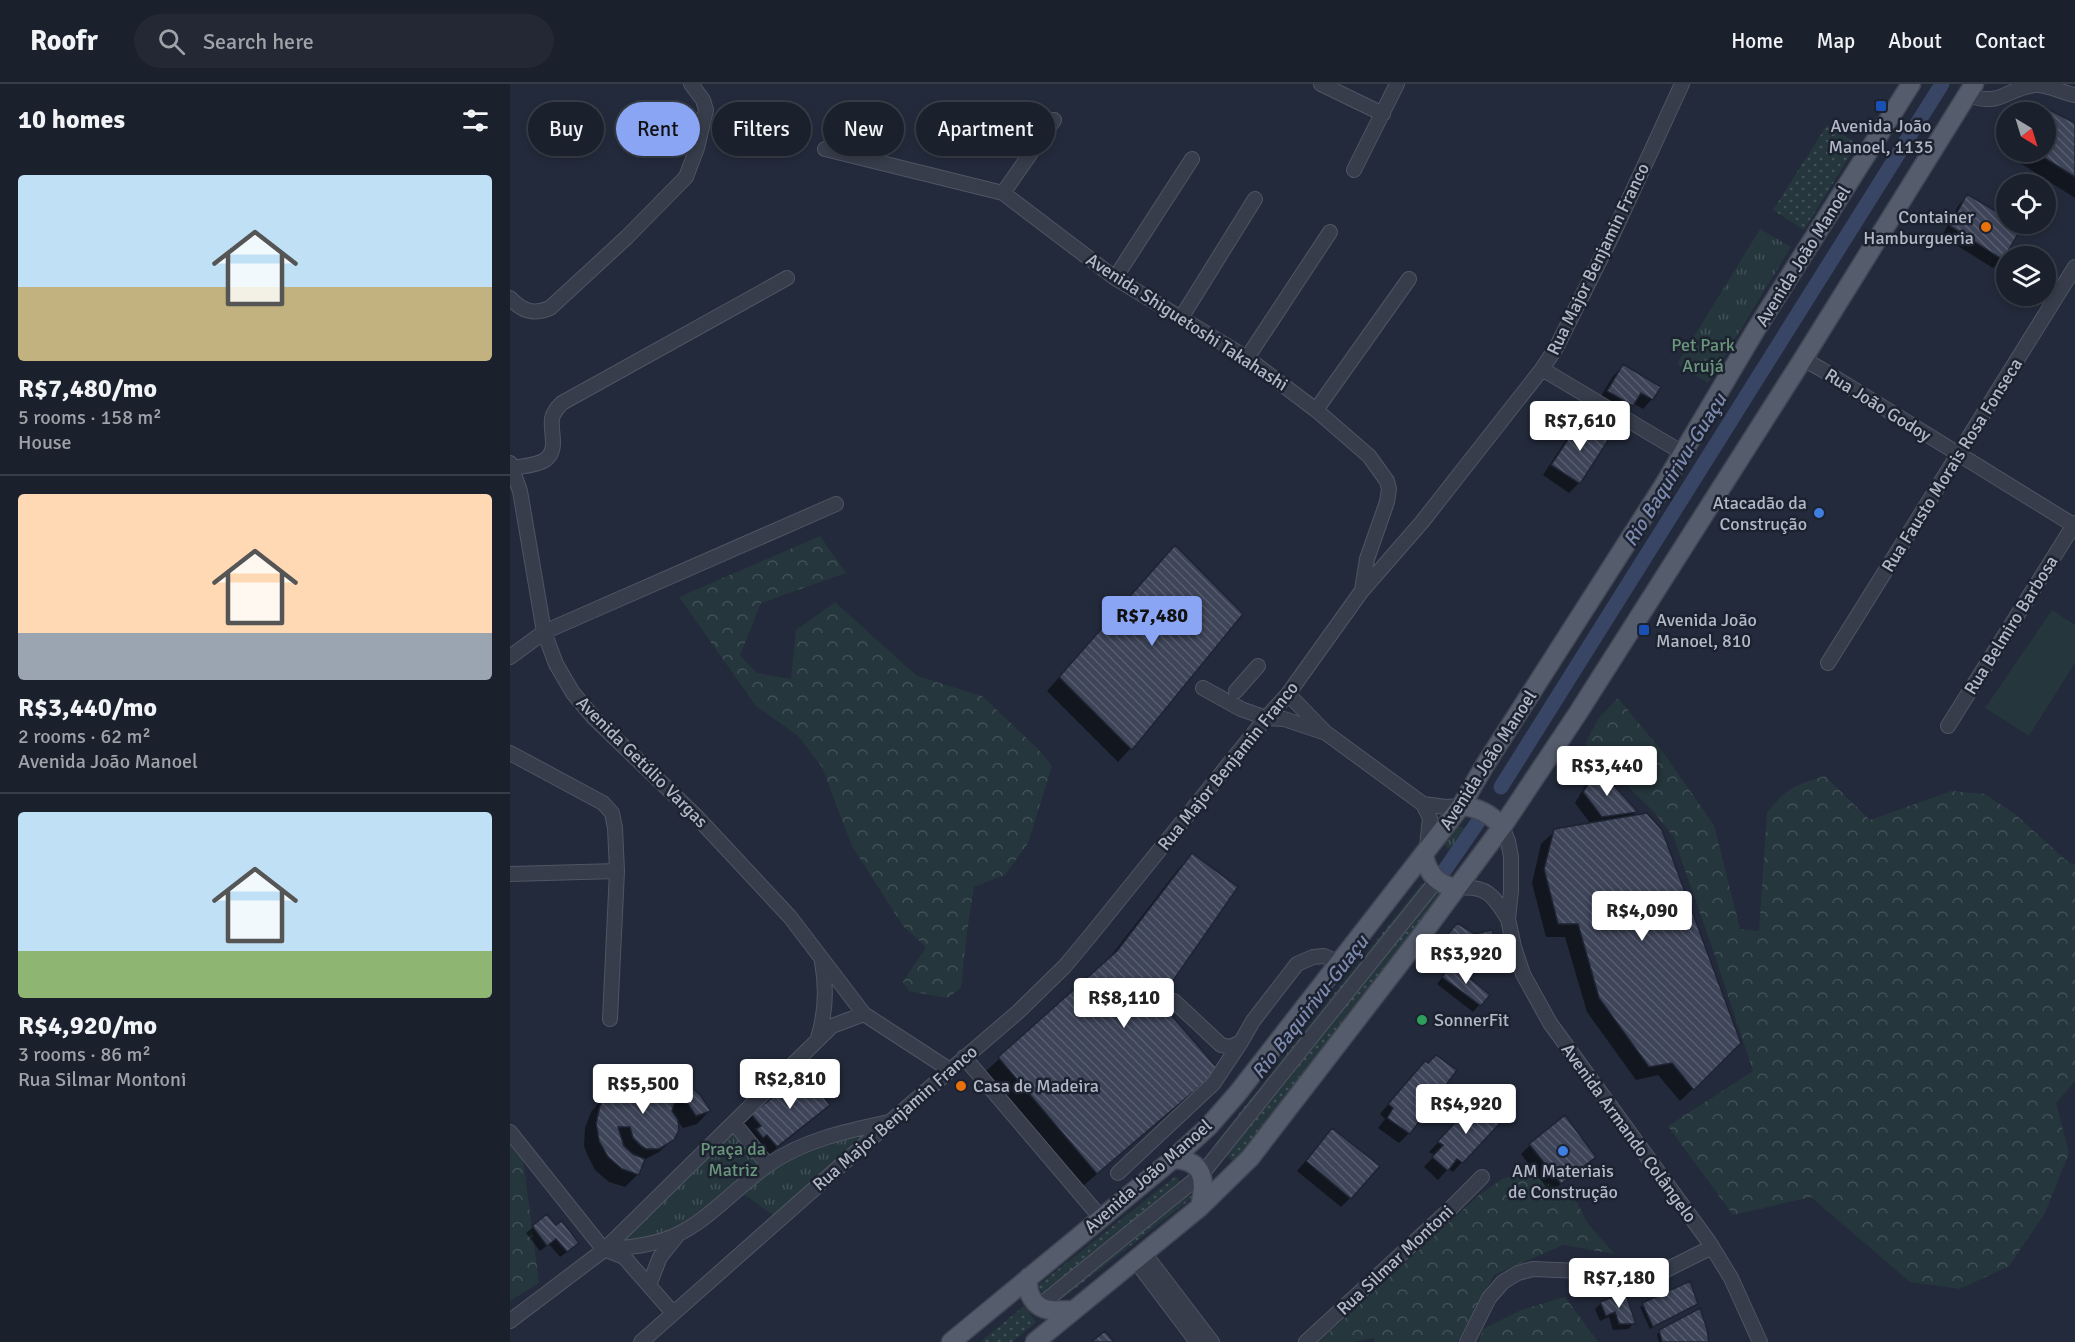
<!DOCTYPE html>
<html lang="en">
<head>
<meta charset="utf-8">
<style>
	body { margin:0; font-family:Signika,sans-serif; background:#232834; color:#f1f3f6; height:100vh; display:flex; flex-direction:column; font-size:22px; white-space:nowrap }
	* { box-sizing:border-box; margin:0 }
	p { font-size:20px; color:#9fa3a9 }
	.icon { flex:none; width:33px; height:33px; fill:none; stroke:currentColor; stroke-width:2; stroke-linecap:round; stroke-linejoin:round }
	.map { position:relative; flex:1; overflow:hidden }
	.side { display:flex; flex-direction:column; background:#1a202c; width:510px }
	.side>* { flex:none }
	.guide { position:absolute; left:18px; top:18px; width:570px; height:54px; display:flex; gap:12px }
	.needle { width:39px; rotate:142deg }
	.tools { position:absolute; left:1486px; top:18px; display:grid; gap:12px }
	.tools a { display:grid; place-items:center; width:60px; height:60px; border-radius:50%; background:#1a202c; box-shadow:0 3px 9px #0003,0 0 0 2px #383e48; font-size:30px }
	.price { position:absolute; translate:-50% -51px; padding:0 14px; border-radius:6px; background:#fff; color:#222; font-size:20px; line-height:39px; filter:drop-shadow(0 2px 3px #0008) }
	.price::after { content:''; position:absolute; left:50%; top:36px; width:18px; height:14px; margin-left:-9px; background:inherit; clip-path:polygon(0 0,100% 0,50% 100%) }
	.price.on { background:#8aa5f4; color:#111 }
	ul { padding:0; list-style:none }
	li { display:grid; align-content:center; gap:12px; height:318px; padding:0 18px }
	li+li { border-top:2px solid #383e48 }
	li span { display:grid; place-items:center; height:186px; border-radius:6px; color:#555 }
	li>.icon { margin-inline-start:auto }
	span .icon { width:108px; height:108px; fill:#fffc; stroke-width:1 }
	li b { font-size:26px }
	h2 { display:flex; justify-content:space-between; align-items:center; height:72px; padding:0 18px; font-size:26px }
	.pill { padding:0 21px; border-radius:27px; background:#1a202c; box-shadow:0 3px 9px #0003,0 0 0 2px #383e48; font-size:21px; line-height:54px }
	.pill.on { background:#8aa5f4; color:#111 }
	header { display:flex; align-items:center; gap:36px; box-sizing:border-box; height:84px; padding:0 30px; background:#1a202c; border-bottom:2px solid #383e48 }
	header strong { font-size:28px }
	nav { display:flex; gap:33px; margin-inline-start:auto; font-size:21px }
	.search { width:420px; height:54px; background:#232834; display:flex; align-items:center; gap:15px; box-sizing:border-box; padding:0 21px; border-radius:33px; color:#9fa3a9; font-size:22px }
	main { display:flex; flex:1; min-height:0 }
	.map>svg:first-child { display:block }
	.grass { fill:url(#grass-dots) }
	.forest { fill:url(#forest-crowns) }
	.park { fill:url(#park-tufts) }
	.pitch { fill:#25363c }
	.shadow { fill:#0007 }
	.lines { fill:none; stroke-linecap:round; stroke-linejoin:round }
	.canal { stroke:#394564; stroke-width:15 }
	.building { fill:url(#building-back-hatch); stroke:#1e2432; stroke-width:1.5 }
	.minor-casing { stroke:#4f5563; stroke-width:16 }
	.major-casing { stroke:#404654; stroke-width:21 }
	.minor { stroke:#373d4b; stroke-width:14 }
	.major { stroke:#555c6b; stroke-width:18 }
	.transit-dot { fill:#1a4fb4; stroke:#1c2230; stroke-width:2 }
	.food-dot { fill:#e8710a; stroke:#1c2230; stroke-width:2 }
	.shop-dot { fill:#3f7fe0; stroke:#1c2230; stroke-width:2 }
	.leisure-dot { fill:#2e9e5b; stroke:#1c2230; stroke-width:2 }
	.labels { text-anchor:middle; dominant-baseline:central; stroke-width:5; stroke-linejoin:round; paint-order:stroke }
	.poi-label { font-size:18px; fill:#b3b8c7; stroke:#1c2230; text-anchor:start }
	.street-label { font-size:18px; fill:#b3b8c7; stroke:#1c2230 }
	.park-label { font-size:18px; fill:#6a977b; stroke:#1c2230 }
	.water-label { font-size:20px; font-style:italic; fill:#7c8aae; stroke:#1c2230 }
</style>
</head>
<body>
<header>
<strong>Roofr</strong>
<div class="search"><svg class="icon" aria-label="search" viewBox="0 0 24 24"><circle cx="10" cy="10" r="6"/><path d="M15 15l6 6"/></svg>Search here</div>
<nav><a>Home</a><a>Map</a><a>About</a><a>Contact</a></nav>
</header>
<main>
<section class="side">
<h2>10 homes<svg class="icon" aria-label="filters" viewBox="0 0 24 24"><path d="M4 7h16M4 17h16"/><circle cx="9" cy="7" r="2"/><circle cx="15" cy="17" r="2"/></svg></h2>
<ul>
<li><span style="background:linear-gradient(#bfe0f5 60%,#c2b280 0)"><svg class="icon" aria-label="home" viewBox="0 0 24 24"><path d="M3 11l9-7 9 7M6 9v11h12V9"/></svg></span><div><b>R$7,480/mo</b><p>5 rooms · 158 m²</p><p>House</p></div></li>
<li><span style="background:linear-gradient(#ffd9b3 75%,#9aa5b1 0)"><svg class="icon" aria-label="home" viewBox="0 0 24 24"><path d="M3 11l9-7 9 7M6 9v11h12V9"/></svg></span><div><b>R$3,440/mo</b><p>2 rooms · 62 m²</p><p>Avenida João Manoel</p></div></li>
<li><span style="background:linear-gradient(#bfe0f5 75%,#8fb573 0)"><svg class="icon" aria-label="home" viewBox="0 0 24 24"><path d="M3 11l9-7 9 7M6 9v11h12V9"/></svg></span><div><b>R$4,920/mo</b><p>3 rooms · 86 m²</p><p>Rua Silmar Montoni</p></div></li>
</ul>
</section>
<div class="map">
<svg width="1565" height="1258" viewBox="0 0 1565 1258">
	<defs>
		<pattern id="grass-dots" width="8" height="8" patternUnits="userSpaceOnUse" patternTransform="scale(1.5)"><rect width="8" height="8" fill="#25363c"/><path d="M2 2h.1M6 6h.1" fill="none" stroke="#425157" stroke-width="1.8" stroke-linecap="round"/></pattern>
		<pattern id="forest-crowns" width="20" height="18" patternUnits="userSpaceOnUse" patternTransform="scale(1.5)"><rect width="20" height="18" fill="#25363c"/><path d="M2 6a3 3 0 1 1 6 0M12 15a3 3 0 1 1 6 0" fill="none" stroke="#425157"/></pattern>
		<pattern id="park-tufts" width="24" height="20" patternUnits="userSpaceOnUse" patternTransform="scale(1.5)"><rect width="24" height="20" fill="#25363c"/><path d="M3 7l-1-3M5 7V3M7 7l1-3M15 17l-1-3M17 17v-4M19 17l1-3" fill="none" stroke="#425157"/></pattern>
		<pattern id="building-back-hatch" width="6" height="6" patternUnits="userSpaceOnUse" patternTransform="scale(1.5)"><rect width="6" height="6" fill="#3e4559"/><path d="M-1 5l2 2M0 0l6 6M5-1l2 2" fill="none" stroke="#585e6f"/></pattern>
	</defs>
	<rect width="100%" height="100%" fill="#232a3b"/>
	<!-- grass -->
	<path class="grass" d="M 1317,41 L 1347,60 L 1294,146 L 1263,126 Z
		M 912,799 L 925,804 L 932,815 L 846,931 L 725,1079 L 704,1061 Z
		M 666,1092 L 682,1114 L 544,1221 L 527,1202 Z
		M 514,1222 L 526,1238 L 502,1258 L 470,1258 Z"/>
	<!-- forest -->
	<path class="forest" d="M 310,452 L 336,489 L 251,519 L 230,571 L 247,589 L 281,595 L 286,546 L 325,518 L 407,592 L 472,612 L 528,665 L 542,682 L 518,759 L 495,791 L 464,803 C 458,837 454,870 451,904 L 437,914 L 399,907 L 393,898 L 416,863 L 393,842 L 342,762 L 312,683 L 288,652 L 246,622 L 169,513 Z
		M 1108,614 L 1152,667 L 1204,741 L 1230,845 L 1249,847 L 1257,729 C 1277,703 1285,701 1315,692 L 1360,736 L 1441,707 L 1475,710 L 1506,731 L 1559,779 L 1565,780 L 1565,997 L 1546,1019 L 1559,1069 L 1535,1129 L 1499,1182 L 1450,1205 L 1400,1198 L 1301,1113 L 1223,1131 L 1158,1042 L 1243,987 L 1205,872 L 1163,752 L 1143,727 L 1075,661 L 1088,635 Z
		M 0,1060 L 13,1075 L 29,1199 L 0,1217 Z
		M 1015,1088 L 1063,1111 L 1078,1140 L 1105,1170 L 1053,1161 L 984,1191 L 947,1258 L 864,1258 L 864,1254 L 844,1258 L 809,1258 L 969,1111 L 992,1095 Z
		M 1055,1213 L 1088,1258 L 969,1258 L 973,1245 L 1011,1226 Z"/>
	<!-- park -->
	<path class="park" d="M 1250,145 L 1281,163 L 1198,299 L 1167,280 Z
		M 947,742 L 957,745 L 962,753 L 948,771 L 934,761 Z
		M 226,1045 L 252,1079 L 181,1137 L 158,1149 L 108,1159 Z
		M 360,1048 L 264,1132 L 231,1108 L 257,1087 L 307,1059 Z"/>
	<!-- pitch -->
	<path class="pitch" d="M 1542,526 L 1565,541 L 1565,579 L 1519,652 L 1475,624 Z"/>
	<!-- shadow -->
	<path class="shadow" d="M 1534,25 L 1565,41 L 1565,114 L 1498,71 L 1501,68 L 1536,68 L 1536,28 L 1530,28 Z
		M 1457,112 L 1497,136 L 1497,140 L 1503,140 L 1510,144 L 1492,175 L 1483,184 L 1432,152 L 1448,122 Z
		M 1113,282 L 1142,315 L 1133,325 L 1123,319 L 1112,331 L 1088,317 L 1103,292 Z
		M 1070,339 L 1069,399 L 1059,409 L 1033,391 L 1061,348 Z
		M 652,476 L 731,530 L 620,665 L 608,678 L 537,607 Z
		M 1088,686 L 1126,728 L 1120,734 L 1230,959 L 1170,1017 L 1148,991 L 1126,996 L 1077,928 L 1055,853 L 1036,853 L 1022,799 L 1031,760 L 1045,747 L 1081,740 L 1065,719 L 1079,695 Z
		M 682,771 L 647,917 L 707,986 L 573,1102 L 476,987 L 597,877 L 669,784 Z
		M 947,841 L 992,882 L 974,889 L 958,876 L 964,870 L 957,854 L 944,865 L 934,858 Z
		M 942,881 L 977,912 L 963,928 L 927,900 Z
		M 945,986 L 899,1049 L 889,1059 L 868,1044 L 875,1035 L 870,1030 L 905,989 Z
		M 124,992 L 199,1027 L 187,1040 L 173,1044 L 167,1036 L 163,1055 L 149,1068 L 132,1077 L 128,1090 L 115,1103 L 99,1098 L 85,1086 L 77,1070 L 74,1062 L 75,1044 L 81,1028 L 93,1014 L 106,1001 Z
		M 966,1018 L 952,1078 L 943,1088 L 938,1085 L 928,1096 L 914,1083 L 925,1071 L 919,1068 Z
		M 318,1021 L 305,1034 L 253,1075 L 229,1044 L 242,1031 Z
		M 822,1046 L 840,1114 L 831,1123 L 787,1087 Z
		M 1020,1061 L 1084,1073 L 1074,1083 L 1040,1108 L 1011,1070 Z
		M 37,1132 L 61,1165 L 50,1173 L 39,1160 L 30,1167 L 16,1149 Z
		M 1180,1199 L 1183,1222 L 1140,1245 L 1130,1223 Z
		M 1091,1219 L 1124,1239 L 1118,1245 L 1103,1246 L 1099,1233 L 1090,1237 L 1085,1225 Z
		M 1150,1248 L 1197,1258 L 1149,1258 L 1147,1250 Z"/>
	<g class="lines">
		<!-- canal -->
		<path class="canal" d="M 991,703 L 1432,0
			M 932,790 L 970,735"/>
	</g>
	<!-- building -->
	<path class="building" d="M 1534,23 L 1565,39 L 1565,93 L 1525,68 L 1536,68 L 1536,28 L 1530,28 Z
		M 1457,110 L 1497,134 L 1497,140 L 1505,140 L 1512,143 L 1493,176 L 1440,142 Z
		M 1113,280 L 1151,303 L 1143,316 L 1131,309 L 1123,322 L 1097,307 Z
		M 1070,337 L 1099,355 L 1070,400 L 1041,381 Z
		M 665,461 L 733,530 L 622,666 L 549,593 Z
		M 1088,684 L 1128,728 L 1092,733 L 1073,708 Z
		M 1137,729 L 1152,746 L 1231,959 L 1184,1006 L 1162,979 L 1139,983 L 1089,914 L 1068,840 L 1048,840 L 1034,785 L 1044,745 Z
		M 682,769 L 728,803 L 649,917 L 709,986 L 587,1090 L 488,973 L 607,867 Z
		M 947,839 L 965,850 L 982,846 L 993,882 L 977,887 L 960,872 L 966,866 L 960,853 L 948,863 L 935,854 Z
		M 942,879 L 980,911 L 971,922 L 932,893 Z
		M 926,971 L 947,986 L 900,1050 L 877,1034 L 883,1024 L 878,1020 L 915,977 L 918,979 Z
		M 295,988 L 320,1021 L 267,1063 L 257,1051 L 253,1054 L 246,1045 L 251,1042 L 241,1030 Z
		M 135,989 L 157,990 L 178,1000 L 191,1012 L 201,1027 L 186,1032 L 178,1020 L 166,1014 L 162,1027 L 168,1036 L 169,1046 L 164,1056 L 149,1065 L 136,1065 L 131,1062 L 123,1054 L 120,1043 L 108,1043 L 114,1062 L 123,1070 L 135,1075 L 129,1091 L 112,1085 L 98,1073 L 89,1057 L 86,1039 L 90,1021 L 99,1006 L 113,994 Z
		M 966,1016 L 992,1037 L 953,1079 L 947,1075 L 938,1087 L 922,1073 L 933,1061 L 927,1058 Z
		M 1055,1031 L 1086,1073 L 1051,1100 L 1019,1060 Z
		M 822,1044 L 870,1082 L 841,1115 L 796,1077 Z
		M 37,1130 L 46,1141 L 52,1137 L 69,1159 L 57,1168 L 46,1155 L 37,1162 L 22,1142 Z
		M 1180,1197 L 1188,1220 L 1143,1243 L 1132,1219 Z
		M 1115,1208 L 1126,1240 L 1109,1240 L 1105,1228 L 1096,1232 L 1090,1218 Z
		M 1190,1224 L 1197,1245 L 1199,1258 L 1152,1258 L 1149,1246 Z
		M 595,1247 L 604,1258 L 581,1258 Z"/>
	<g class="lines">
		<!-- minor casing -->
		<g class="minor-casing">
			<path id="minor" d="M 811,0 L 873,30
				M 1457,11 C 1493,23 1494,5 1525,1 C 1539,0 1551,9 1565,11
				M 315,65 L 493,109 L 605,194 L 737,274 L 806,326 L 859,372 L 877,397 L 879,405 L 877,418 L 857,475 L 852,506
				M 844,86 L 887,0
				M 493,109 L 544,36
				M 605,194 L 682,75
				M 0,214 C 12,227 23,231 40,224 L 117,153 L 176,93 L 187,64 L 196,26 L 193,16 L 181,0
				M 671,234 L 745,115
				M 737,274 L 820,148
				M 1293,275 L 1311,285 L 1565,442
				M 1032,285 L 1173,369
				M 806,326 L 899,195
				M 0,379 L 10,407 L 34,548 L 46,580 L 63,609 L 84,634 L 185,731 L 280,833 L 354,930 L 440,986
				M 2,384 C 12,382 26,382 35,376 C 49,366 40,348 42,335 C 43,328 47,324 52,319 L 277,194
				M 0,573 L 34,548 L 326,420
				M 1318,579 L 1565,183
				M 693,604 L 731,625 L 756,634 L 774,635 L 816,649 L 778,610
				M 726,607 L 748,582
				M 1438,642 L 1565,439
				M 816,649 L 913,720 L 920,734 L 917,763
				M 0,669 L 93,719 L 102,729 L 105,744 L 107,787 L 100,935
				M 913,720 L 936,723 L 951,722
				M 992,743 L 998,757 L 1001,773 L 1001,807 L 998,835 L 1004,863 L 1013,890 L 1040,939 L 1199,1158 L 1221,1194 L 1250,1258
				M 0,790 L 107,787
				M 946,804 C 977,801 983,811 998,835
				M 664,917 L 711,961 L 721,963 L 731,958 L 743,937 L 787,880 L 803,873 L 814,872 L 830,879
				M 308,954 C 316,928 317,905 312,878
				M 454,973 L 591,1134
				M 224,1039 L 258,1081
				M 0,1048 L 94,1166
				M 608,1089 L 703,1000 L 731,958
				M 94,1166 C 116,1163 140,1162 162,1153 C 199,1137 225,1104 258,1081 C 294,1056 336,1047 379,1038
				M 99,1167 L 114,1173 L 163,1229
				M 634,1169 L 702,1258
				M 625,1176 L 687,1258
				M 139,1201 L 150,1173 L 167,1152
				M 529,1222 L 692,1090 L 927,796
				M 0,1237 L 94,1166 L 322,942 L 354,930
				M 131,1258 L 381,1037 L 508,928 L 555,882 L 580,852 L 756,634 L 778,610 L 851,508 L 912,438 L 1032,285 L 1046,264 L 1103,150 L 1172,0
				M 796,1258 L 938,1127 L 972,1093
				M 957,1258 L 979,1214 L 993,1198 L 1008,1189 L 1023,1185 L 1070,1187 L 1136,1196 L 1202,1163"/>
		</g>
		<!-- major casing -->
		<g class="major-casing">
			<path id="major" d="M 951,722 C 968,723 981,730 992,743
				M 914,771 C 917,789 928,801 946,804
				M 663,1075 C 695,1076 696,1097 690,1123
				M 519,1193 C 515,1208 524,1224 540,1226 C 548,1227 556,1226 564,1226
				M 441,1258 L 663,1075 L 699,1042 L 727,1010 L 951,722 L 975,681 L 1152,404 L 1245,247 L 1401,0
				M 525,1258 L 690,1123 L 740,1074 L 911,852 L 992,743 L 1068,629 L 1293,275 L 1464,0"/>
		</g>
		<!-- minor -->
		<use href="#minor" class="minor"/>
		<!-- major -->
		<use href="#major" class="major"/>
	</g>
	<!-- markers -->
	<g class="transit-dot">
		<rect x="1365" y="16" width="12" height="12" rx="3"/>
		<rect x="1128" y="540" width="12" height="12" rx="3"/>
	</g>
	<g class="food-dot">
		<circle cx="1476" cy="143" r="6"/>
		<circle cx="451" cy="1002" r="6"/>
	</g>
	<g class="shop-dot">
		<circle cx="1309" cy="429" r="6"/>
		<circle cx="1053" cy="1067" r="6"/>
	</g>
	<circle class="leisure-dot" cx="912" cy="936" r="6"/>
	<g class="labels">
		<!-- poi labels -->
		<g class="poi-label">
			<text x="1371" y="42" text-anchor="middle">Avenida João<tspan x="1371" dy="21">Manoel, 1135</tspan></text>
			<text x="1464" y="133" text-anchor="end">Container<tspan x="1464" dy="21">Hamburgueria</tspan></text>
			<text x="1297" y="419" text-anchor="end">Atacadão da<tspan x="1297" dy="21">Construção</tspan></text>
			<text x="1146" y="536">Avenida João<tspan x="1146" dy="21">Manoel, 810</tspan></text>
			<text x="924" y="936">SonnerFit</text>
			<text x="463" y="1002">Casa de Madeira</text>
			<text x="1053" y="1087" text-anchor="middle">AM Materiais<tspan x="1053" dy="21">de Construção</tspan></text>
		</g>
		<!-- street labels -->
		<g class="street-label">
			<text transform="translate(1293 172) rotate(-58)">Avenida João Manoel</text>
			<text transform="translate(1088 175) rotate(-64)">Rua Major Benjamin Franco</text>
			<text transform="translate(677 238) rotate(33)">Avenida Shiguetoshi Takahashi</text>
			<text transform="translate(1368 321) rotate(32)">Rua João Godoy</text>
			<text transform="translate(1442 381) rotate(-58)">Rua Fausto Morais Rosa Fonseca</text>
			<text transform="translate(1501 541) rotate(-58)">Rua Belmiro Barbosa</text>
			<text transform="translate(978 676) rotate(-57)">Avenida João Manoel</text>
			<text transform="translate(132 678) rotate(45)">Avenida Getúlio Vargas</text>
			<text transform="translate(718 682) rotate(-51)">Rua Major Benjamin Franco</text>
			<text transform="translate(385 1034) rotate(-41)">Rua Major Benjamin Franco</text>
			<text transform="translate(1119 1049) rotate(54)">Avenida Armando Colângelo</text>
			<text transform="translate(638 1092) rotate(-41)">Avenida João Manoel</text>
			<text transform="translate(885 1176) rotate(-43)">Rua Silmar Montoni</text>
		</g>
		<!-- park labels -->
		<g class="park-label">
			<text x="1193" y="261">Pet Park<tspan x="1193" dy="21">Arujá</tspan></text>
			<text x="223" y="1065">Praça da<tspan x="223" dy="21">Matriz</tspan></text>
		</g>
		<!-- water labels -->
		<g class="water-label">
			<text transform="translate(1165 386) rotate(-58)">Rio Baquirivu-Guaçu</text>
			<text transform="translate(800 923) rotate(-52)">Rio Baquirivu-Guaçu</text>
		</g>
	</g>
</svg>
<div class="tools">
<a><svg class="needle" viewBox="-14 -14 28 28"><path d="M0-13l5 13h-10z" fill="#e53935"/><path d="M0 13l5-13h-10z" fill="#9fa3a9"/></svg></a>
<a><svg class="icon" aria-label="locate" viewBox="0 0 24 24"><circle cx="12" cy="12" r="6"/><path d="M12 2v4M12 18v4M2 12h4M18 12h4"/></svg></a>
<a><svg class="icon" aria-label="layers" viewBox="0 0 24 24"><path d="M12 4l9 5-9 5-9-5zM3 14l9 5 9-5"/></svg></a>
</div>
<b class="price" style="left:1070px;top:368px">R$7,610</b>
<b class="price on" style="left:642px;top:563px">R$7,480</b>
<b class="price" style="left:1097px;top:713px">R$3,440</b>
<b class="price" style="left:1132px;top:858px">R$4,090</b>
<b class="price" style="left:956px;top:901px">R$3,920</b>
<b class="price" style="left:614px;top:945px">R$8,110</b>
<b class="price" style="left:280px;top:1026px">R$2,810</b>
<b class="price" style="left:133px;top:1031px">R$5,500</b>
<b class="price" style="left:956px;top:1051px">R$4,920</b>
<b class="price" style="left:1109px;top:1225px">R$7,180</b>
<div class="guide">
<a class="pill">Buy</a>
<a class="pill on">Rent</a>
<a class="pill">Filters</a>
<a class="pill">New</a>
<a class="pill">Apartment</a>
</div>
</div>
</main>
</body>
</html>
